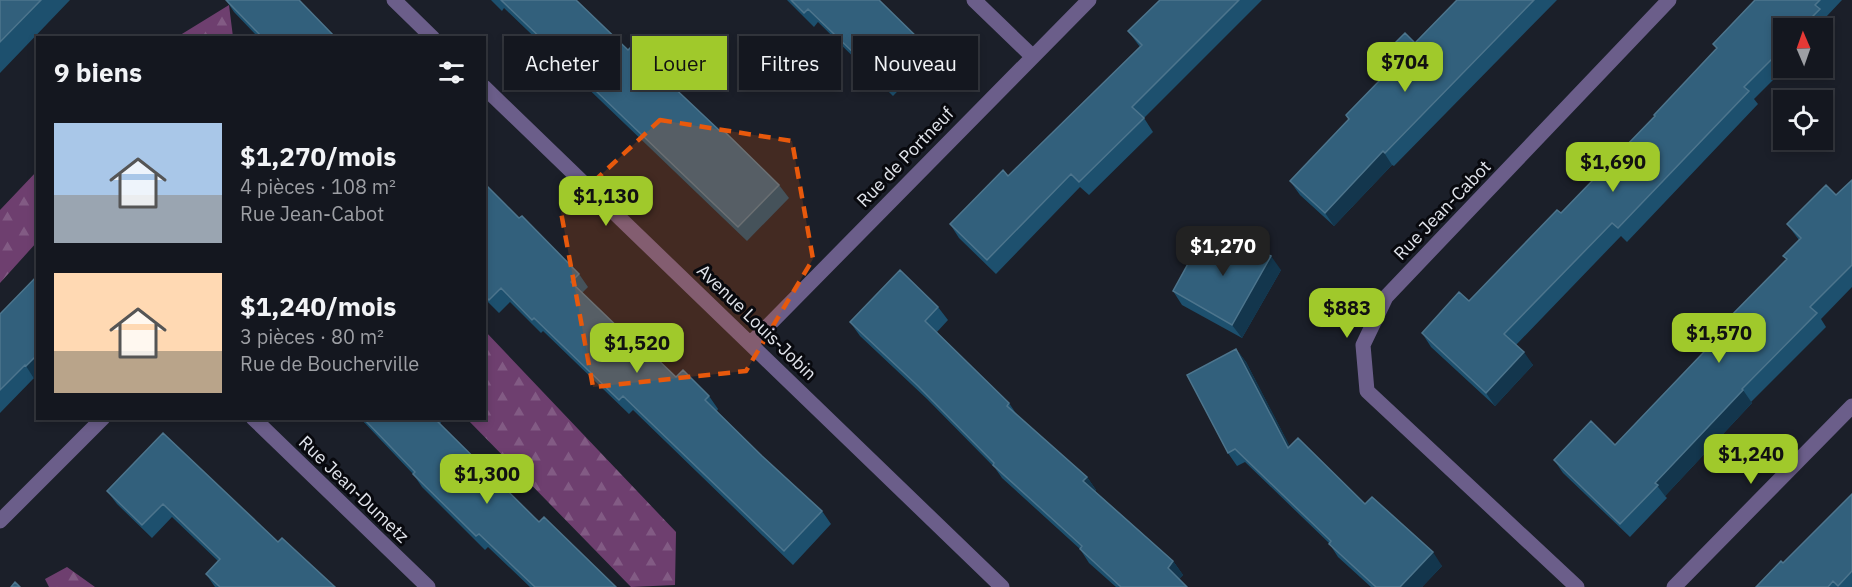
<!DOCTYPE html>
<html lang="fr">
<head>
<meta charset="utf-8">
<style>
	body { margin:0; font-family:"IBM Plex Sans",sans-serif; background:#1d2028; color:#f1f3f6; height:100vh; display:flex; flex-direction:column; font-size:22px; white-space:nowrap }
	* { box-sizing:border-box; margin:0 }
	p { font-size:20px; color:#9d9fa4 }
	.icon { flex:none; width:33px; height:33px; fill:none; stroke:currentColor; stroke-width:2; stroke-linecap:round; stroke-linejoin:round }
	.map { position:relative; flex:1; overflow:hidden }
	.panel { position:absolute; left:36px; top:36px; width:450px; height:384px; display:flex; flex-direction:column; background:#14171f; border-radius:0px; box-shadow:0 3px 9px #0003,0 0 0 2px #33363d }
	.panel>* { flex:none }
	.top-card { position:absolute; left:504px; top:36px; width:570px; height:54px; display:flex; gap:12px }
	.needle { width:39px; rotate:358deg }
	.controls { position:absolute; left:1773px; top:18px; display:grid; gap:12px }
	.controls a { display:grid; place-items:center; width:60px; height:60px; border-radius:0px; background:#14171f; box-shadow:0 3px 9px #0003,0 0 0 2px #33363d; font-size:30px }
	.price { position:absolute; translate:-50% -51px; padding:0 14px; border-radius:12px; background:#a0c92b; color:#111; font-size:20px; line-height:39px; filter:drop-shadow(0 2px 3px #0008) }
	.price::after { content:''; position:absolute; left:50%; top:36px; width:18px; height:14px; margin-left:-9px; background:inherit; clip-path:polygon(0 0,100% 0,50% 100%) }
	.price.selected { background:#222; color:#fff }
	ul { padding:0; list-style:none }
	li { display:flex; align-items:center; gap:18px; height:150px; padding:0 18px }
	li span { display:grid; place-items:center; flex:none; width:168px; height:120px; border-radius:0px; color:#555 }
	li>.icon { margin-inline-start:auto }
	span .icon { width:72px; height:72px; fill:#fffc; stroke-width:1 }
	li b { font-size:26px }
	h2 { display:flex; justify-content:space-between; align-items:center; height:72px; padding:0 18px; font-size:26px }
	.pill { padding:0 21px; border-radius:0px; background:#14171f; box-shadow:0 3px 9px #0003,0 0 0 2px #33363d; font-size:21px; line-height:54px }
	.pill.selected { background:#a0c92b; color:#111 }
	.map>svg:first-child { display:block }
	.forest { fill:url(#forest-firs) }
	.lines { fill:none; stroke-linecap:round; stroke-linejoin:round }
	.minor { stroke:#6b5e8a; stroke-width:15 }
	.wall { fill:#1d506e }
	.shaded-wall { fill:#13364d }
	.building { fill:#32607c; stroke:#4d758d; stroke-width:1.5 }
	.marked { fill:#e8590c; fill-opacity:0.2; stroke:#e8590c; stroke-width:4.5; stroke-dasharray:12 8; stroke-linejoin:round }
	.labels { text-anchor:middle; dominant-baseline:central; stroke-width:6; stroke-linejoin:round; paint-order:stroke }
	.street-label { font-size:18px; fill:#e1e4eb; stroke:#08090e }
</style>
</head>
<body>
<div class="map">
<svg width="1852" height="587" viewBox="0 0 1852 587">
	<defs>
		<pattern id="forest-firs" width="22" height="20" patternUnits="userSpaceOnUse" patternTransform="scale(1.5)"><rect width="22" height="20" fill="#6e3f6f"/><path d="M5 1l3.5 6h-7zM16 11l3.5 6h-7z" fill="#825b84"/></pattern>
	</defs>
	<rect width="100%" height="100%" fill="#1b1f29"/>
	<!-- forest -->
	<path class="forest" d="M 229,5 L 233,37 L 177,37 Z
		M 37,171 L 37,242 L 0,283 L 0,210 Z
		M 485,331 L 676,532 L 675,585 L 631,587 L 467,419 L 484,418 Z
		M 67,567 L 95,587 L 49,587 L 45,579 Z"/>
	<g class="lines">
		<!-- minor -->
		<path class="minor" d="M 394,0 L 433,38
			M 974,0 L 1032,56
			M 484,87 L 1002,587
			M 751,343 L 1089,0
			M 253,418 L 428,587
			M 0,521 L 103,418
			M 1577,587 L 1367,391 L 1363,345 L 1386,297 L 1669,0
			M 1674,587 L 1852,406"/>
	</g>
	<!-- wall -->
	<path class="wall" d="M 0,0 L 70,0 L 0,73 Z
		M 226,0 L 336,38 L 259,38 L 234,12 Z
		M 491,0 L 576,0 L 628,50 L 779,185 L 789,198 L 747,241 L 504,8 L 502,11 Z
		M 787,0 L 879,0 L 923,43 L 932,56 L 893,96 L 818,22 L 814,27 Z
		M 1160,0 L 1262,0 L 1144,118 L 1153,132 L 1089,195 L 1080,187 L 996,274 L 959,238 L 950,224 L 1008,176 L 1140,47 L 1128,31 Z
		M 1457,0 L 1557,0 L 1394,166 L 1392,165 L 1334,226 L 1300,195 L 1290,181 L 1349,119 L 1346,115 L 1380,80 L 1371,67 L 1415,43 Z
		M 1755,0 L 1842,0 L 1826,17 L 1829,23 L 1822,30 L 1822,28 L 1784,28 L 1784,68 L 1785,68 L 1754,99 L 1758,104 L 1627,242 L 1621,236 L 1516,345 L 1533,365 L 1495,406 L 1431,347 L 1422,333 L 1469,301 L 1561,213 L 1655,117 L 1717,49 L 1713,44 Z
		M 1852,180 L 1852,287 L 1821,319 L 1826,327 L 1751,402 L 1752,403 L 1665,496 L 1667,498 L 1630,537 L 1563,473 L 1554,460 L 1615,445 L 1722,333 L 1719,328 L 1787,260 L 1783,256 L 1799,240 L 1787,224 L 1836,195 Z
		M 484,183 L 519,218 L 579,274 L 588,287 L 582,293 L 626,335 L 676,377 L 709,396 L 718,409 L 717,411 L 762,456 L 822,511 L 831,524 L 793,565 L 633,410 L 629,414 L 543,331 L 541,333 L 510,302 L 499,313 L 484,298 Z
		M 1209,259 L 1281,270 L 1242,338 L 1182,305 L 1173,291 Z
		M 938,307 L 948,320 L 937,332 L 1009,403 L 1017,415 L 1087,477 L 1096,490 L 1095,491 L 1173,561 L 1183,575 L 1179,579 L 1187,587 L 1116,587 L 1089,563 L 1080,549 L 1002,478 L 995,468 L 927,399 L 860,336 L 850,322 Z
		M 0,314 L 35,380 L 34,378 L 0,413 Z
		M 1236,349 L 1246,362 L 1290,447 L 1365,504 L 1442,566 L 1422,587 L 1371,587 L 1338,557 L 1329,543 L 1245,462 L 1237,466 L 1228,453 Z
		M 360,418 L 439,418 L 441,422 L 440,424 L 539,522 L 616,587 L 530,587 L 488,547 L 485,550 L 422,487 L 413,474 Z
		M 163,433 L 278,542 L 335,587 L 215,587 L 206,574 L 218,561 L 172,517 L 152,538 L 117,504 L 107,491 Z
		M 1852,494 L 1852,587 L 1756,587 L 1783,563 Z"/>
	<!-- shaded-wall -->
	<path class="shaded-wall" d="M 1383,151 L 1392,165 L 1334,226 L 1325,213 Z
		M 1271,256 L 1281,270 L 1242,338 L 1232,325 Z
		M 1236,349 L 1246,362 L 1298,462 L 1288,448 Z
		M 1524,352 L 1533,365 L 1495,406 L 1486,393 Z
		M 38,354 L 38,378 L 35,380 L 26,366 Z
		M 1743,390 L 1752,403 L 1665,496 L 1655,483 Z
		M 1087,477 L 1096,490 L 1092,494 L 1083,481 Z
		M 1433,552 L 1442,566 L 1422,587 L 1400,587 Z
		M 1173,561 L 1183,575 L 1177,581 L 1168,568 Z"/>
	<!-- building -->
	<path class="building" d="M 0,0 L 41,0 L 0,42 Z
		M 226,0 L 299,0 L 336,38 L 263,38 Z
		M 501,0 L 576,0 L 628,50 L 631,47 L 720,131 L 722,129 L 779,185 L 738,227 Z
		M 791,0 L 879,0 L 923,43 L 884,82 L 808,9 L 804,13 Z
		M 1160,0 L 1239,0 L 1132,107 L 1144,118 L 1079,182 L 1071,174 L 987,260 L 950,224 L 1003,170 L 1008,176 L 1142,45 L 1128,31 Z
		M 1457,0 L 1534,0 L 1385,153 L 1383,151 L 1325,213 L 1290,181 L 1349,119 L 1346,115 L 1382,78 L 1371,67 L 1405,33 L 1415,43 Z
		M 1755,0 L 1820,0 L 1815,5 L 1820,9 L 1801,28 L 1784,28 L 1784,47 L 1744,87 L 1749,91 L 1618,228 L 1612,223 L 1504,334 L 1524,352 L 1486,393 L 1422,333 L 1459,292 L 1469,301 L 1557,210 L 1561,213 L 1655,116 L 1654,115 L 1717,48 L 1713,44 Z
		M 1852,180 L 1852,265 L 1810,307 L 1817,313 L 1742,389 L 1743,390 L 1655,483 L 1658,485 L 1620,524 L 1554,460 L 1591,421 L 1615,445 L 1723,332 L 1719,328 L 1787,259 L 1783,256 L 1801,238 L 1787,224 L 1826,185 L 1836,195 Z
		M 484,183 L 519,218 L 522,216 L 579,274 L 571,282 L 626,335 L 629,332 L 676,377 L 683,370 L 709,396 L 705,400 L 762,456 L 822,511 L 784,551 L 623,396 L 619,400 L 534,318 L 532,320 L 501,288 L 489,300 L 484,295 Z
		M 1225,231 L 1271,256 L 1232,325 L 1173,291 L 1195,251 L 1209,259 Z
		M 900,270 L 938,307 L 925,321 L 1009,403 L 1007,406 L 1087,477 L 1083,481 L 1173,561 L 1168,568 L 1187,587 L 1121,587 L 1080,549 L 1082,546 L 993,465 L 994,463 L 918,386 L 850,322 Z
		M 38,275 L 38,354 L 26,366 L 25,365 L 0,390 L 0,314 Z
		M 1236,349 L 1288,448 L 1298,438 L 1365,504 L 1372,497 L 1433,552 L 1400,587 L 1376,587 L 1329,544 L 1331,541 L 1235,449 L 1228,453 L 1187,375 Z
		M 363,418 L 434,418 L 539,522 L 544,517 L 616,587 L 535,587 L 479,534 L 476,536 L 413,474 L 415,472 Z
		M 163,433 L 278,542 L 282,538 L 335,587 L 220,587 L 206,574 L 220,559 L 163,504 L 142,525 L 107,491 Z
		M 1852,494 L 1852,571 L 1838,586 L 1833,581 L 1828,587 L 1756,587 L 1781,561 L 1783,563 Z
		M 15,582 L 20,587 L 11,587 Z"/>
	<!-- marked area -->
	<path class="marked" d="M 660,120 L 792,141 L 813,259 L 746,371 L 593,387 L 561,212 Z"/>
	<g class="labels">
		<!-- street labels -->
		<g class="street-label">
			<text transform="translate(905 157) rotate(-46)">Rue de Portneuf</text>
			<text transform="translate(1442 210) rotate(-46)">Rue Jean-Cabot</text>
			<text transform="translate(757 322) rotate(44)">Avenue Louis-Jobin</text>
			<text transform="translate(354 489) rotate(44)">Rue Jean-Dumetz</text>
		</g>
	</g>
</svg>
<div class="controls">
<a><svg class="needle" viewBox="-14 -14 28 28"><path d="M0-13l5 13h-10z" fill="#e53935"/><path d="M0 13l5-13h-10z" fill="#9d9fa4"/></svg></a>
<a><svg class="icon" aria-label="locate" viewBox="0 0 24 24"><circle cx="12" cy="12" r="6"/><path d="M12 2v4M12 18v4M2 12h4M18 12h4"/></svg></a>
</div>
<b class="price" style="left:1405px;top:93px">$704</b>
<b class="price" style="left:1613px;top:193px">$1,690</b>
<b class="price" style="left:606px;top:227px">$1,130</b>
<b class="price selected" style="left:1223px;top:277px">$1,270</b>
<b class="price" style="left:1347px;top:339px">$883</b>
<b class="price" style="left:1719px;top:364px">$1,570</b>
<b class="price" style="left:637px;top:374px">$1,520</b>
<b class="price" style="left:1751px;top:485px">$1,240</b>
<b class="price" style="left:487px;top:505px">$1,300</b>
<div class="top-card">
<a class="pill">Acheter</a>
<a class="pill selected">Louer</a>
<a class="pill">Filtres</a>
<a class="pill">Nouveau</a>
</div>
<section class="panel">
<h2>9 biens<svg class="icon" aria-label="filters" viewBox="0 0 24 24"><path d="M4 7h16M4 17h16"/><circle cx="9" cy="7" r="2"/><circle cx="15" cy="17" r="2"/></svg></h2>
<ul>
<li><span style="background:linear-gradient(#a9c7e8 60%,#9aa5b1 0)"><svg class="icon" aria-label="home" viewBox="0 0 24 24"><path d="M3 11l9-7 9 7M6 9v11h12V9"/></svg></span><div><b>$1,270/mois</b><p>4 pièces · 108 m²</p><p>Rue Jean-Cabot</p></div></li>
<li><span style="background:linear-gradient(#ffd9b3 65%,#b9a48a 0)"><svg class="icon" aria-label="home" viewBox="0 0 24 24"><path d="M3 11l9-7 9 7M6 9v11h12V9"/></svg></span><div><b>$1,240/mois</b><p>3 pièces · 80 m²</p><p>Rue de Boucherville</p></div></li>
</ul>
</section>
</div>
</body>
</html>
